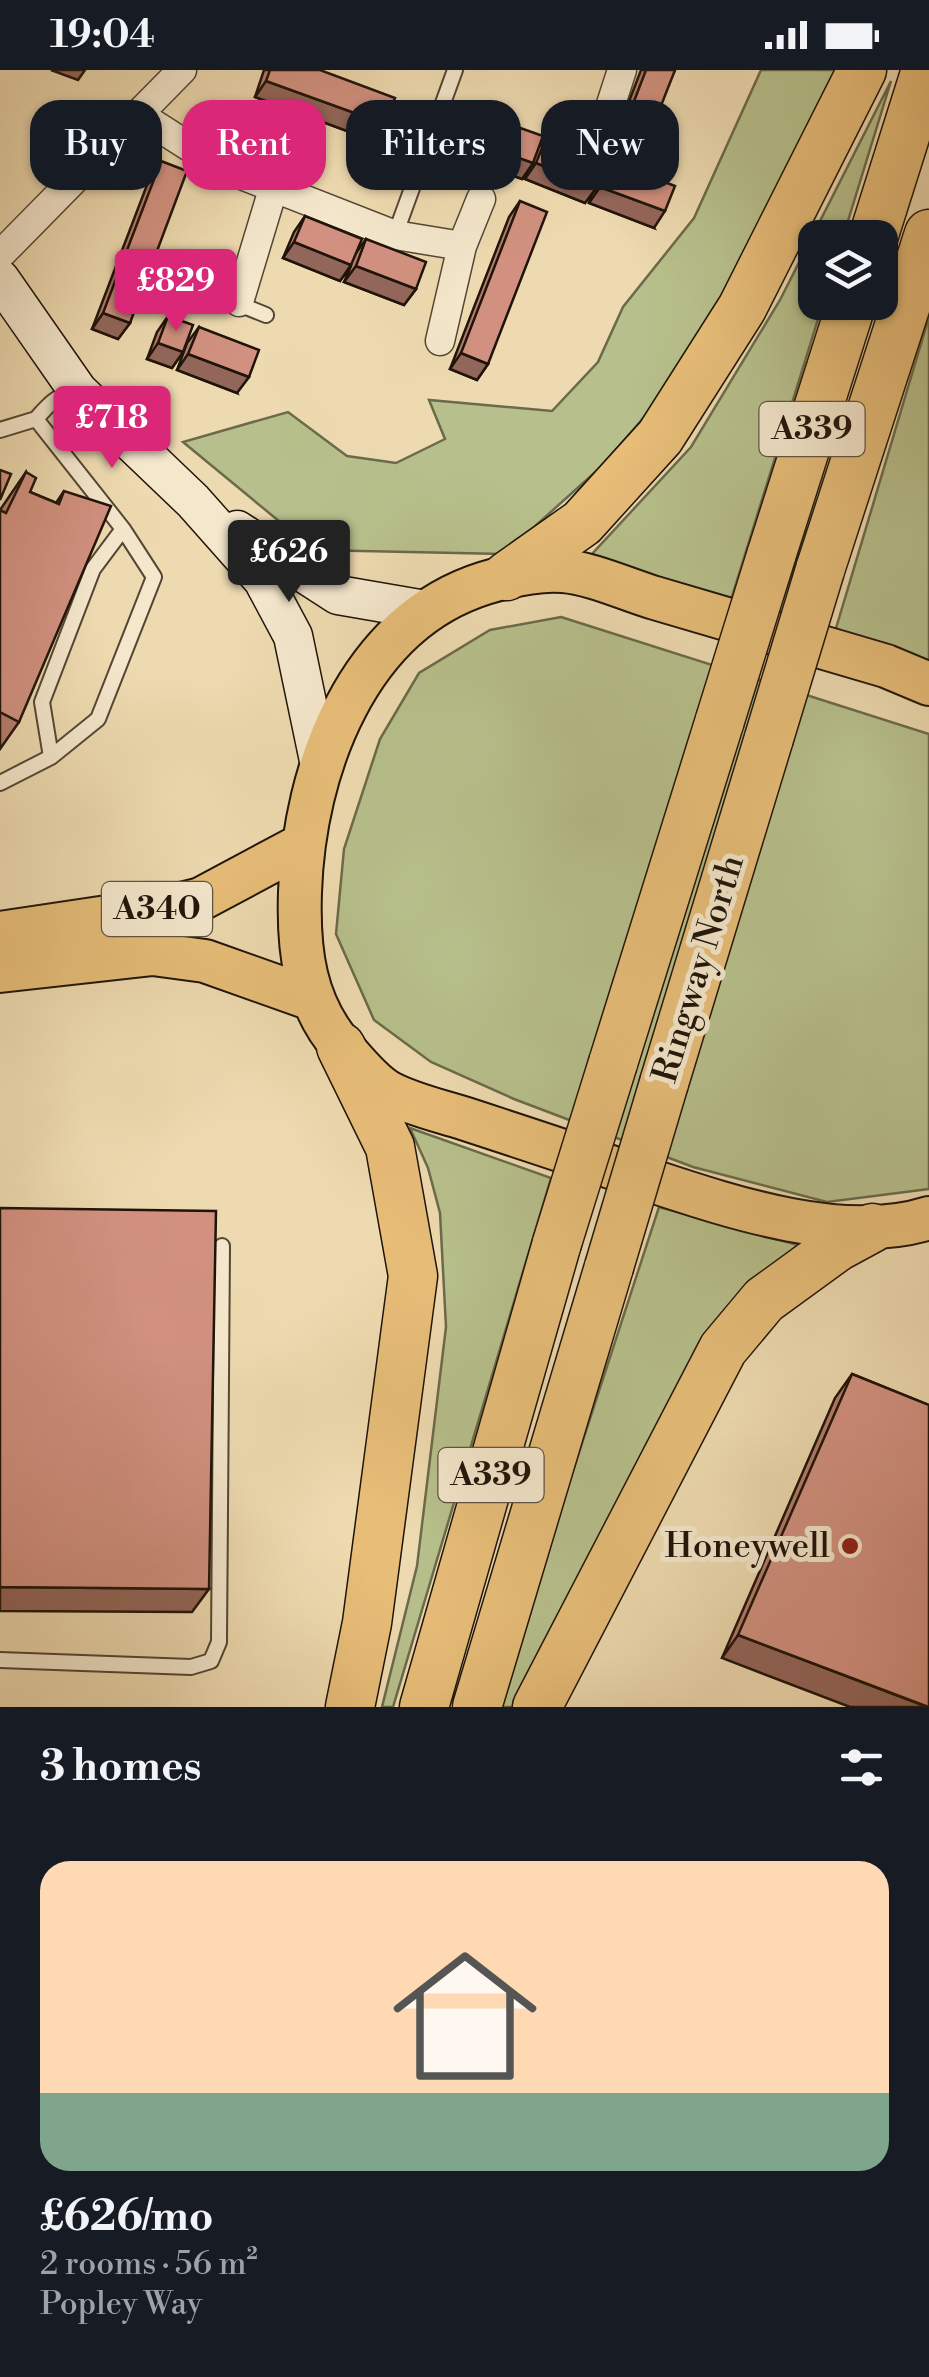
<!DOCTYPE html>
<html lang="en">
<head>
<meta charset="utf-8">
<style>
	body { margin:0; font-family:"Libre Bodoni",serif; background:#242831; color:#f1f3f6; height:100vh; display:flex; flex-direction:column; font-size:38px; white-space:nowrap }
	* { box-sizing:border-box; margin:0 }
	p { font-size:32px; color:#9ea1a6 }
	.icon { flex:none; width:55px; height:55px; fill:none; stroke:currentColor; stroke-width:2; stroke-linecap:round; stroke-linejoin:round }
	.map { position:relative; height:1637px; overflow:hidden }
	.sheet { display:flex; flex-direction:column; background:#171b24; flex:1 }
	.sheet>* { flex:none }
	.banner { position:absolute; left:30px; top:30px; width:870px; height:90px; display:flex; gap:20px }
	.buttons { position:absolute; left:798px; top:150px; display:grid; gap:20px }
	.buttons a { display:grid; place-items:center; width:100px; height:100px; border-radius:20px; background:#171b24; box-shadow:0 2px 8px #0004; font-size:50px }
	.price { position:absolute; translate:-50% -85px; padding:0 22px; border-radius:10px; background:#db2777; color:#fff; font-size:32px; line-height:65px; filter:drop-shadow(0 2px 5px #0008) }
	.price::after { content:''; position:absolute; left:50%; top:60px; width:30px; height:22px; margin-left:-15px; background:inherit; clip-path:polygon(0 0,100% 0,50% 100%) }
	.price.selected { background:#222; color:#fff }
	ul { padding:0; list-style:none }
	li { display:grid; align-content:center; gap:20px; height:530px; padding:0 40px }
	li span { display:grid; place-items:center; height:310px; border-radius:30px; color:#555 }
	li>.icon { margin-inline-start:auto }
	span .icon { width:180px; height:180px; fill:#fffc; stroke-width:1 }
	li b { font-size:42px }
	h2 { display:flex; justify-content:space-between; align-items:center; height:120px; padding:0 40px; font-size:42px }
	.tag { padding:0 35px; border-radius:30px; background:#171b24; box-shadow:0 2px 8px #0004; font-size:35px; line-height:90px }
	.tag.selected { background:#db2777; color:#fff }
	.status { display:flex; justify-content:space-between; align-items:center; height:70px; padding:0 50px; background:#171b24; direction:ltr }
	.status svg { height:28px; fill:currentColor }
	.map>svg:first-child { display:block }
	.green { fill:#b7c08c; stroke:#6b6a4a; stroke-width:2.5 }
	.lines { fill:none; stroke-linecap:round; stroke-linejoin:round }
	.lane-casing { stroke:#534633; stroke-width:18 }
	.street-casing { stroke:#534633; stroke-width:31 }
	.secondary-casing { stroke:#1f1409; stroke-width:41 }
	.primary-casing { stroke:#1f1409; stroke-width:46 }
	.highway-casing { stroke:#1f1409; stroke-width:51 }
	.lane { stroke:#f4e7cc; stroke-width:14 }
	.street { stroke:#f4e7cc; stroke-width:28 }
	.secondary { stroke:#f4e7cc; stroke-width:38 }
	.primary { stroke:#e7bd78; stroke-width:42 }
	.highway { stroke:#e7bd78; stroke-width:48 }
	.highway-bridge-casing { stroke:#1f1409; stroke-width:51; stroke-linecap:butt }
	.highway-bridge { stroke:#e7bd78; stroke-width:48 }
	.wall { fill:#b57d6e; stroke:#1f1409; stroke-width:2.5 }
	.shaded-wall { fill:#93665a; stroke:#1f1409; stroke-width:2.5 }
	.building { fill:#d29180; stroke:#1f1409; stroke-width:2.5 }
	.poi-dot { fill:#8f2418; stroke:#f4e7cc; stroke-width:4 }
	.labels { text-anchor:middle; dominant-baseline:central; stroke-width:10; stroke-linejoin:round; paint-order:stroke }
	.shield { fill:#f4e7cc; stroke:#5f5344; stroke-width:2.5 }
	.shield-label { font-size:32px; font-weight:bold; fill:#1f1409 }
	.street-label { font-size:35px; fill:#1f1409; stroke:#f4e7cc }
	.poi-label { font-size:35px; fill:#1f1409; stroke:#f4e7cc; text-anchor:end }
</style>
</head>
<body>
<div class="status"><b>19:04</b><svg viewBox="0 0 49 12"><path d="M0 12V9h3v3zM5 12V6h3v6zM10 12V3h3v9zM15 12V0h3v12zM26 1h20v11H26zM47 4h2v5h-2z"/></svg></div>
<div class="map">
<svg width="929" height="1637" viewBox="0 0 929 1637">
	<rect width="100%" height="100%" fill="#eedab0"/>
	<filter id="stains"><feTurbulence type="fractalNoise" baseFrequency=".002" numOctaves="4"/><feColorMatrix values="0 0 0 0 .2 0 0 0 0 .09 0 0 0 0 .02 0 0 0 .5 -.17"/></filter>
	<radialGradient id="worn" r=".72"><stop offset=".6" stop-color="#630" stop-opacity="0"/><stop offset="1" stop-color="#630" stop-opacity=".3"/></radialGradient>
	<!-- green -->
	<path class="green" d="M 761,0 L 841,0 L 689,295 L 602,396 L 504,484 L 314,480 L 183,372 L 288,342 L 347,386 L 396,393 L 445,369 L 429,330 L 552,341 L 598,292 L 623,237 L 694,148 Z
		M 891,11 L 843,167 L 815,168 L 815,232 L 823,233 L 730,533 L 592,484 L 691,377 L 780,230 Z
		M 929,247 L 929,600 L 834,565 Z
		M 561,547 L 929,664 L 929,1119 L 827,1132 L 693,1097 L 514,1029 L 431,992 L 374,950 L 336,864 L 344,779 L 380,669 L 419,603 L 490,560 Z
		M 410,1058 L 551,1108 L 393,1637 L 382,1637 L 417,1496 L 446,1257 L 440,1143 L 428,1098 Z
		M 659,1137 L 798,1175 L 755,1211 L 521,1637 L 496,1637 Z"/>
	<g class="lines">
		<!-- lane casing -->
		<g class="lane-casing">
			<path id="lane" d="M 395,165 L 455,0
				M 187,213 L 266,245
				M 0,360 L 36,349
				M 51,687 L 42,632 L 93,499 L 123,459
				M 0,713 L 51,687 L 98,649 L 154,507 L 123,459 L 36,349 C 49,334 57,325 77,321
				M 0,1590 L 191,1597 L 211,1591 L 219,1572 L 222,1176"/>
		</g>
		<!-- street casing -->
		<g class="street-casing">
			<path id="street" d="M 610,37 L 622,0
				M 138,44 L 221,97 L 395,165 L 462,176
				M 0,185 L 182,0
				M 239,232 L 274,116
				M 440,271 L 462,176 L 481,129"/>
		</g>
		<!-- secondary casing -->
		<g class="secondary-casing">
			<path id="secondary" d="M 0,209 L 78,321 L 193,431 L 263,510 L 293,566 L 321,700
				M 237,460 L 338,525 L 425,540"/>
		</g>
		<!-- primary casing -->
		<g class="primary-casing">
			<path id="primary" d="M 929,614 L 886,596 C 809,573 732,550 655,528 C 628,520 591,503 563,501 C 538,499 508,506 485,513 C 357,553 304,700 300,822 C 298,880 304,934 344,979 C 356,993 374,1015 390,1023 C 413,1035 441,1041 466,1049 C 524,1068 582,1087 640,1107 C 725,1135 841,1176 929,1148
				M 0,863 L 161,839 L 201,829 L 302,775
				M 0,901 L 153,884 L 205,891 L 312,929"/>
		</g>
		<!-- highway casing -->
		<g class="highway-casing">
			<path id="highway" d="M 873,168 L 926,0
				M 771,486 L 852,232
				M 820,500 L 929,164
				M 507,506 L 582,453 L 660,367 L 742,238 L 862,0
				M 341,977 L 390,1077 L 413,1206 L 367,1553 L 350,1637
				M 613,993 L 720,650
				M 664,1013 L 769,668
				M 424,1637 L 557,1173
				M 477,1637 L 609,1197
				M 537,1637 L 723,1279 L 764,1230 L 837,1177 L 872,1158"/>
		</g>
		<!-- lane -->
		<use href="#lane" class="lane"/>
		<!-- street -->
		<use href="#street" class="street"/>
		<!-- secondary -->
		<use href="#secondary" class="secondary"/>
		<!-- primary -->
		<use href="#primary" class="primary"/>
		<!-- highway -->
		<use href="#highway" class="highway"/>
		<!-- highway-bridge casing -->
		<g class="highway-bridge-casing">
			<path id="highway-bridge" d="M 720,650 L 771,486
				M 769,668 L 820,500
				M 557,1173 L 613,993
				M 609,1197 L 664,1013"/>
		</g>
		<!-- highway-bridge -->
		<use href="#highway-bridge" class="highway-bridge"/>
	</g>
	<!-- wall -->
	<path class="wall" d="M 264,0 L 320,0 L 385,54 L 374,71 L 255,27 Z
		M 641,0 L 675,0 L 635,91 L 610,81 Z
		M 481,44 L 538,78 L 546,68 L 603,100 L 610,91 L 654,158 L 589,133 L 592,123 L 585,133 L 525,109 L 528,100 L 522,109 L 461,87 L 470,60 Z
		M 161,91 L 130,253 L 118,269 L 92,259 L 150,107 Z
		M 520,131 L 488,294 L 477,310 L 450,299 L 509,147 Z
		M 305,146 L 356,183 L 366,169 L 416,219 L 404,235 L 344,212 L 351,196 L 340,211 L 283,188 L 294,162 Z
		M 168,246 L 183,282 L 172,298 L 147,289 L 157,262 Z
		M 199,257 L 237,323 L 177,300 L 187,273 Z
		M 26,402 L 30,422 L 56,433 L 64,421 L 19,652 L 0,679 L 0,440 Z
		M 852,1304 L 929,1335 L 722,1588 L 835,1328 Z"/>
	<!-- shaded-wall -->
	<path class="shaded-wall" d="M 51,0 L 85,0 L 78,10 Z
		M 266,11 L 385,54 L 374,71 L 255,27 Z
		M 621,65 L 646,74 L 635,91 L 610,81 Z
		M 472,71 L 533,93 L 522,109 L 461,87 Z
		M 536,93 L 597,117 L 585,133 L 525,109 Z
		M 600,117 L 665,141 L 654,158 L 589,133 Z
		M 294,172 L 351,195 L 340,211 L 283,188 Z
		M 356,196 L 416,219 L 404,235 L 344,212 Z
		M 103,243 L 130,253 L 118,269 L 92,259 Z
		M 158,273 L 183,282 L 172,298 L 147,289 Z
		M 461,283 L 488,294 L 477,310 L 450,299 Z
		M 188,284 L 249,307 L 237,323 L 177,300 Z
		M 0,1517 L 209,1519 L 192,1542 L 0,1541 Z
		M 738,1565 L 927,1637 L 850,1637 L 722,1588 Z"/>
	<!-- building -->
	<path class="building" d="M 270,0 L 320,0 L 395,28 L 385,54 L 266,11 Z
		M 646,0 L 675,0 L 646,74 L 621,65 Z
		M 481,44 L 543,66 L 533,93 L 472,71 Z
		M 546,68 L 607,92 L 597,117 L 536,93 Z
		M 161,91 L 187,101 L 130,253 L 103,243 Z
		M 610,91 L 675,116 L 665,141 L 600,117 Z
		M 520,131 L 547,142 L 488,294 L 461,283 Z
		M 305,146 L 362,169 L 351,195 L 294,172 Z
		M 366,169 L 426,192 L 416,219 L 356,196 Z
		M 168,246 L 193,255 L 183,282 L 158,273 Z
		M 199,257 L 259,280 L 249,307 L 188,284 Z
		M 0,400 L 11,404 L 0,430 Z
		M 26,402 L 36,408 L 30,422 L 59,434 L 64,421 L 111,436 L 19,652 L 0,642 L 0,440 L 6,443 Z
		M 0,1138 L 216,1141 L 209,1519 L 0,1517 Z
		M 852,1304 L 929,1335 L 929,1637 L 738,1565 Z"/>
	<!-- markers -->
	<circle class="poi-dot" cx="850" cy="1476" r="10"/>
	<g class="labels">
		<!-- shield labels -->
		<g class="shield">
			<rect x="759.5" y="332" width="105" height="54" rx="8"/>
			<rect x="102" y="812" width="110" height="54" rx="8"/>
			<rect x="438.5" y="1378" width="105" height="54" rx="8"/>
		</g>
		<g class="shield-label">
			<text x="812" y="359">A339</text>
			<text x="157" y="839">A340</text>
			<text x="491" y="1405">A339</text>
		</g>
		<!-- street labels -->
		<g class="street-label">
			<text transform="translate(699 899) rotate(-73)">Ringway North</text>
		</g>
		<!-- poi labels -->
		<g class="poi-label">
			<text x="830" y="1476">Honeywell</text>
		</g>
	</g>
	<rect width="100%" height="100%" filter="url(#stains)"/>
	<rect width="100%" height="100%" fill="url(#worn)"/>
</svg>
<div class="buttons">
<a><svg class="icon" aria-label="layers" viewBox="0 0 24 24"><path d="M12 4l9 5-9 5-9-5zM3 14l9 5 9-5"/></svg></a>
</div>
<b class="price" style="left:176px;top:264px">£829</b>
<b class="price" style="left:112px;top:401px">£718</b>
<b class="price selected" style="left:289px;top:535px">£626</b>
<div class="banner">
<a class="tag">Buy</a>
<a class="tag selected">Rent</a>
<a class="tag">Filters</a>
<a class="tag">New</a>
</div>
</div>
<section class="sheet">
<h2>3 homes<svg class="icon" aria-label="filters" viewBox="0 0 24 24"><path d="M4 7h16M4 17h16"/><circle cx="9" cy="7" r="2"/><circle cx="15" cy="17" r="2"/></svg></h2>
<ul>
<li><span style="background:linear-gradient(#ffd9b3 75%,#7fa58c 0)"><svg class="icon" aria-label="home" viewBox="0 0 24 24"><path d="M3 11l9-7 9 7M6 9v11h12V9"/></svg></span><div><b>£626/mo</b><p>2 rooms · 56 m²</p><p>Popley Way</p></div></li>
</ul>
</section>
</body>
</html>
